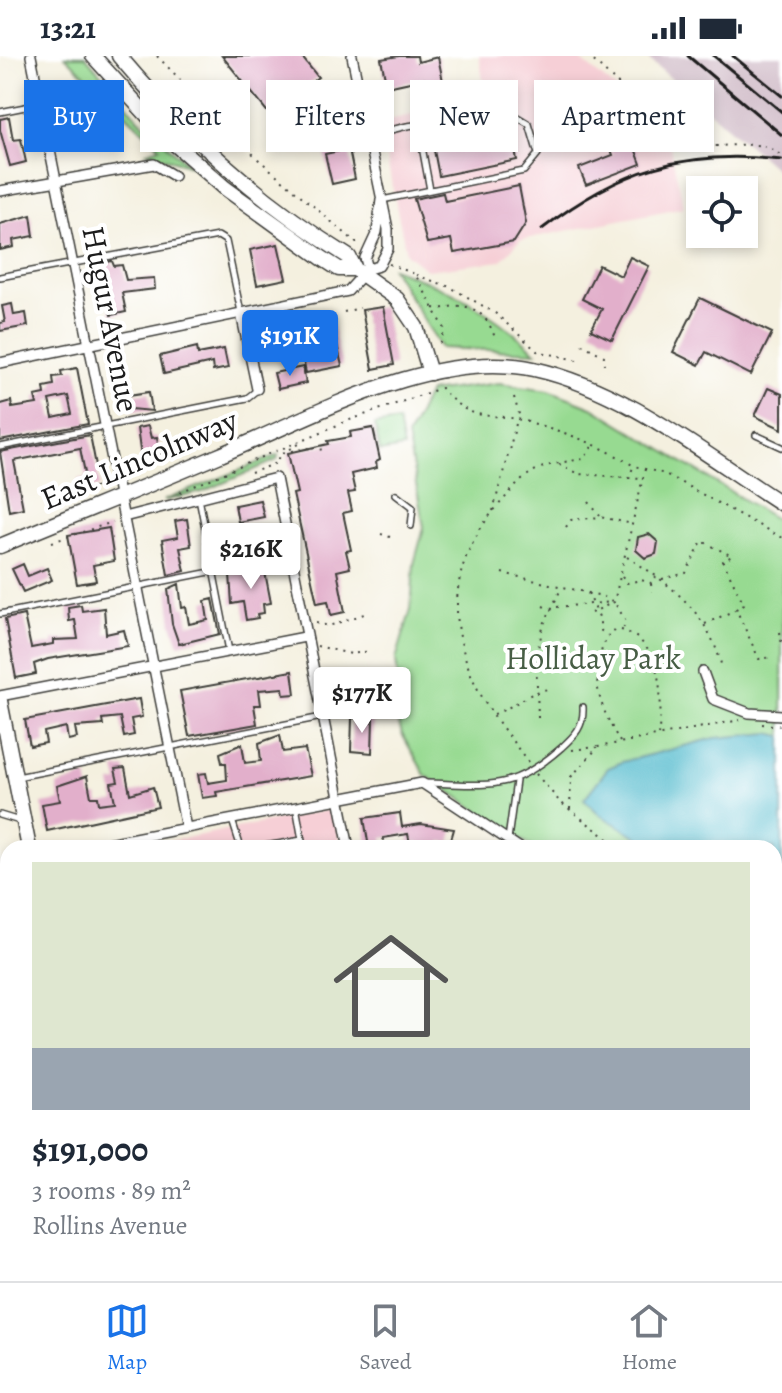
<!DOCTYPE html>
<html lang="en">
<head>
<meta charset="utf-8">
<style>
	body { margin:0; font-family:Alegreya,serif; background:#f6f6f7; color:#1f2937; height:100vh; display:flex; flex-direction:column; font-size:30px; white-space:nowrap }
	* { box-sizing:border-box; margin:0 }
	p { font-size:26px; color:#747a83 }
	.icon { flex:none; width:44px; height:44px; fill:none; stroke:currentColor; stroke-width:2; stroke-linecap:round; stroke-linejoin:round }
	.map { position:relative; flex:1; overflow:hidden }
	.drawer { position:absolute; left:0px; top:784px; width:782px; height:442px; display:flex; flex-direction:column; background:#fff; border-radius:24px 24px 0 0; box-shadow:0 4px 12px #0003 }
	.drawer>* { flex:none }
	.hud { position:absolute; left:24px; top:24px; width:734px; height:72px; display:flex; gap:16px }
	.buttons { position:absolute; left:686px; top:120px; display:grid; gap:16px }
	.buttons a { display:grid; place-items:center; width:72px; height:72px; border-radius:0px; background:#fff; box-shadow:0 4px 12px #0003; font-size:40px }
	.price { position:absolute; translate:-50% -68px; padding:0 18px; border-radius:8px; background:#fff; color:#222; font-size:26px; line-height:52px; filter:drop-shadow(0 2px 4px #0008) }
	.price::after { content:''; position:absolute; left:50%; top:48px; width:24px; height:18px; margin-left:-12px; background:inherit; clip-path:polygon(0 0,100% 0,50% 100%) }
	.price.active { background:#1a73e8; color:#fff }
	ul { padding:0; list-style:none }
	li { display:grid; align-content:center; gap:16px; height:424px; padding:0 32px }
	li+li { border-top:2px solid #e0e1e3 }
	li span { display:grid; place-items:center; height:248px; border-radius:0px; color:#555 }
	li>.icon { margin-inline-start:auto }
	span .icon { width:144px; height:144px; fill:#fffc; stroke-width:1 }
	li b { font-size:34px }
	.pill { padding:0 28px; border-radius:0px; background:#fff; box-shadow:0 4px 12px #0003; font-size:28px; line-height:72px }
	.pill.active { background:#1a73e8; color:#fff }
	.status { display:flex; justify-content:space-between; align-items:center; height:56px; padding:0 40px; background:#fff; direction:ltr }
	.status svg { height:22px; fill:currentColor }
	.menu { display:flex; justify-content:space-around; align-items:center; height:112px; border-top:2px solid #e0e1e3; background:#fff; font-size:22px; color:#747a83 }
	.menu a { display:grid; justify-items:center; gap:4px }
	.menu .active { color:#1a73e8 }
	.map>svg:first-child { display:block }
	.built { fill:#f6cfd6 }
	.industrial { fill:#d1bdc9 }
	.green { fill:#97da91; stroke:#5a7b56; stroke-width:2 }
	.water { fill:#4fb9cc; stroke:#366a74; stroke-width:2 }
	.building { fill:#e2afcb; fill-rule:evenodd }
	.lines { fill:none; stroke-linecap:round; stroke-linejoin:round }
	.lane-casing { stroke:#3c3c39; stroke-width:8 }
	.street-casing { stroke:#3c3c39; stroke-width:12 }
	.secondary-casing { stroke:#3c3c39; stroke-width:17 }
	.primary-casing { stroke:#3c3c39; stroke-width:17 }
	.path { stroke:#3c3c39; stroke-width:2; stroke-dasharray:2 6; stroke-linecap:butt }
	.lane { stroke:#fff; stroke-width:5 }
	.street { stroke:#fff; stroke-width:9 }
	.secondary { stroke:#fff; stroke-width:14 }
	.primary { stroke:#fff; stroke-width:14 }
	.rail { stroke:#1c1c1c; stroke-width:3 }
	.labels { text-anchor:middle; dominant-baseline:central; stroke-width:8; stroke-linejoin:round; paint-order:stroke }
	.street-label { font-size:32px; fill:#1c1c1c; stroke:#fff }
	.park-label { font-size:32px; fill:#475e45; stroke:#fff }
</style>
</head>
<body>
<div class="status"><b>13:21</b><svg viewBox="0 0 49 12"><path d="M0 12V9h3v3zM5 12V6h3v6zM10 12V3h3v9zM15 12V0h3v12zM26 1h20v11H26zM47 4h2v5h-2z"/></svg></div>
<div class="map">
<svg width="782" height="1225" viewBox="0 0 782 1225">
	<rect width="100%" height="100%" fill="#fff"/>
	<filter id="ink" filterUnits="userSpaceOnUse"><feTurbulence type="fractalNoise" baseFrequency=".0125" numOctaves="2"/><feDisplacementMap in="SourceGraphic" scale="16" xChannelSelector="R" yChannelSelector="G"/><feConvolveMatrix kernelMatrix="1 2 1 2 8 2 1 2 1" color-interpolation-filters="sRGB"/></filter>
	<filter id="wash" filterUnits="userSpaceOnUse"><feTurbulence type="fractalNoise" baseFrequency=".006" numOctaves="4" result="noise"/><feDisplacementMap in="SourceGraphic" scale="32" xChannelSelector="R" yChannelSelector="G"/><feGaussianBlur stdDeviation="1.8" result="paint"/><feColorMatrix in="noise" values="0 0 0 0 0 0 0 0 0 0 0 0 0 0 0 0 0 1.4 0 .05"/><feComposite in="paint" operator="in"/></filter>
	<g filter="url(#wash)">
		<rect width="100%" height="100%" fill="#f4f0df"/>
		<!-- built -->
		<path class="built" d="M 479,0 L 576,0 L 666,74 L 684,151 L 520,184 L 501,205 L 427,214 L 406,197 L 379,66 L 486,43 Z
			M 328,754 L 334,759 L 341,792 L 135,792 Z"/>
		<!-- industrial -->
		<path class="industrial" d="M 645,0 L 782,0 L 782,118 Z"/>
		<!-- green -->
		<path class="green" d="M 65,0 L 85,0 L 139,63 L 190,110 L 147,96 L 160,91 Z
			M 392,212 C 453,234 487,252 536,296 L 441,292 Z
			M 499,327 L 549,334 L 592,351 L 782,467 L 782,1147 L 774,1149 L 774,792 L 534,792 L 425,719 L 402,678 L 389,637 L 399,632 L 396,603 L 411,553 L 414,508 L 424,471 L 407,381 L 429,336 Z
			M 398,365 L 403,392 L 380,396 L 375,369 Z
			M 278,399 L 277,404 L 202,436 L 163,445 Z"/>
		<!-- water -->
		<path class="water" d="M 769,677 L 782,680 L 782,906 L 775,891 L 781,864 L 774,845 L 774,792 L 656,792 L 600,759 L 584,743 L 608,712 L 622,706 L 715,682 Z"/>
		<g id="blocks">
			<!-- building -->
			<path class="building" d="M 222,0 L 301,0 L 318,21 L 270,59 Z
				M 399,0 L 417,0 L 418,6 L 438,1 L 445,35 L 427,38 L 424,23 L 387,31 L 381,3 Z
				M 90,43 L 95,71 L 66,76 L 61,48 Z
				M 9,61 L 13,84 L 21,83 L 26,106 L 10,110 L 0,74 L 0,63 Z
				M 510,68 L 517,104 L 439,120 L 432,84 Z
				M 640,74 L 644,83 L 633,87 L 641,108 L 586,129 L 579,112 L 613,99 L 608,86 Z
				M 349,93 L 355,123 L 332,128 L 325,98 Z
				M 519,130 L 526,167 L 514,186 L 454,197 L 451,183 L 427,187 L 414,143 L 443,137 L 445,145 Z
				M 31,159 L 34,180 L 13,184 L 14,191 L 0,194 L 0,168 Z
				M 278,188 L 286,223 L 257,229 L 250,194 Z
				M 630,201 L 649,210 L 612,284 L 591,274 L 602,253 L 582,243 L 599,209 L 621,220 Z
				M 112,205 L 114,210 L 122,209 L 126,224 L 154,222 L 155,233 L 122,237 L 126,256 L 111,259 L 102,207 Z
				M 700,242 L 772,277 L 751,319 L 706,296 L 699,309 L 673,296 Z
				M 12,248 L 14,259 L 26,257 L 28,270 L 0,275 L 0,267 L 5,266 L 2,250 Z
				M 383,251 L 394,309 L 373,313 L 362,254 Z
				M 332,267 L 342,310 L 306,317 L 297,274 Z
				M 197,291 L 198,298 L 224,293 L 228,312 L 213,315 L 212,307 L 164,318 L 160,300 Z
				M 303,311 L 306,327 L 278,333 L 274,317 Z
				M 77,312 L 88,368 L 0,385 L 0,348 L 11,345 L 12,352 L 37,348 L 35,340 L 45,338 L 44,331 L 54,329 L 53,321 L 62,320 L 61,315 ZM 68,340 L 72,358 L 53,362 L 49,344 Z
				M 768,332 L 782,338 L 782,373 L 755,360 Z
				M 149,336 L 152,355 L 131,353 L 129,339 Z
				M 148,370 L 151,382 L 157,381 L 160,398 L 141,401 L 137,372 Z
				M 373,372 L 380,404 L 376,406 L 377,412 L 351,418 L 355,436 L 348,437 L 352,455 L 343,457 L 351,494 L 346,495 L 350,512 L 337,515 L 345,556 L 331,559 L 328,545 L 317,547 L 293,438 L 297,437 L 288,397 L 329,388 L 328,385 L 351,381 L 350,376 Z
				M 90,379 L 100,430 L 80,434 L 78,423 L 86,422 L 80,392 L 14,405 L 23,452 L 9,455 L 0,396 Z
				M 260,444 L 264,461 L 238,466 L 235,449 Z
				M 187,463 L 191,490 L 180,492 L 185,515 L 168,519 L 162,484 L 178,481 L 175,465 Z
				M 109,472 L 114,505 L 93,509 L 96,525 L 77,528 L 68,479 Z
				M 649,478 L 658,486 L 656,498 L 645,502 L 636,494 L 638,481 Z
				M 241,489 L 241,493 L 260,489 L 262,500 L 227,507 L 224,492 Z
				M 23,508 L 28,520 L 47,512 L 52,524 L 23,536 L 12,513 Z
				M 264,511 L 271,547 L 263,548 L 264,557 L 257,558 L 258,562 L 246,564 L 243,546 L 232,548 L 230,518 Z
				M 179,528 L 182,552 L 186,551 L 189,568 L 208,564 L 205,545 L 213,543 L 220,578 L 179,588 L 172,568 L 168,533 Z
				M 81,549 L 82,555 L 104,552 L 106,578 L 124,574 L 128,590 L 48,603 L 34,608 L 36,618 L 16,622 L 5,563 L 24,559 L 31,592 L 53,588 L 53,584 L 78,583 L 75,564 L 69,565 L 68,551 Z
				M 292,615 L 295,638 L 284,639 L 283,632 L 259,634 L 261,649 L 254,649 L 257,668 L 189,680 L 180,635 Z
				M 139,643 L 142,661 L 131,663 L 134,679 L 124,681 L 120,661 L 102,663 L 103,669 L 75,671 L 77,682 L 68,684 L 66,671 L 44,676 L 46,687 L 30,690 L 25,664 Z
				M 352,662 L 373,662 L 372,697 L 351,695 Z
				M 280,679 L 283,696 L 305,693 L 311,720 L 216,736 L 217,740 L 202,742 L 198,718 L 206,717 L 208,727 L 227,724 L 226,707 L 222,707 L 220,697 L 242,688 L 245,707 L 261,705 L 259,687 Z
				M 125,712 L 130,738 L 153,731 L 158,751 L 47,775 L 42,748 L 60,745 L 57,730 L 87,720 L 91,741 L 98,741 L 99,748 L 115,746 L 111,727 L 118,726 L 115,713 Z
				M 400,757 L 402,771 L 421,768 L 454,773 L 450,787 L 441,785 L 443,792 L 420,792 L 419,786 L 410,788 L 408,778 L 383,782 L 385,792 L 369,792 L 364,762 Z"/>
		</g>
	</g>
	<g filter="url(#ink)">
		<use href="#blocks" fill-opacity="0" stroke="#3c3c39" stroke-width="2"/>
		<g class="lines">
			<!-- lane casing -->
			<g class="lane-casing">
				<path id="lane" d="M 0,56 L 40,48
					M 418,69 L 430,134
					M 367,80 L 407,70 L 509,56 L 529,68 L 538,98 L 524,115 L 382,144
					M 294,87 L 366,74
					M 0,221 L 218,180 L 226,185 L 241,256
					M 756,379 L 782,391
					M 0,391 L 247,342 L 257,334
					M 396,438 L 413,451 L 411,470
					M 199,442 L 229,595
					M 0,558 L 290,500
					M 17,721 L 322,661
					M 423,727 C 488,728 509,738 561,692 C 575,679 584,671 583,651
					M 0,759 L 23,766
					M 232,764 L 241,792
					M 508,783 L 516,725
					M 253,792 L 302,784 L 296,750
					M 0,888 L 8,890
					M 0,1025 L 8,1027
					M 0,1188 L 8,1190"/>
			</g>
			<!-- street casing -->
			<g class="street-casing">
				<path id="street" d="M 31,0 L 186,772
					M 352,0 L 388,173 L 388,193 L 379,210 L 368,213
					M 0,135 L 154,108 L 174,120
					M 241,257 L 257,333
					M 0,307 L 348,235 L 368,213 L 365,202 L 377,176 L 381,144
					M 124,461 L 276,422 L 349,792
					M 703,616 L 713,643 L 749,657 L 782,659
					M 0,640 L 305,581
					M 82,792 L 422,727 L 520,792
					M 0,826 L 8,828
					M 0,956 L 8,958
					M 0,1108 L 8,1110
					M 273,1218 L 274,1225
					M 430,1218 L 432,1225
					M 592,1218 L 594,1225
					M 753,1218 L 754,1225"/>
			</g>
			<!-- secondary casing -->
			<g class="secondary-casing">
				<path id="secondary" d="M 93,0 L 168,82 L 225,132 L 322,202 L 339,213 L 355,213 L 397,243 L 416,271 L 430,317
					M 119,0 C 184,77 263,148 349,201 L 355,213
					M 0,645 L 29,792
					M 774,1159 L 782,1158
					M 113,1218 L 114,1225
					M 441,1225 L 478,1218"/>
			</g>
			<!-- primary casing -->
			<g class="primary-casing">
				<path id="primary" d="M 0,490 C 72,460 145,431 218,400 C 310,362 432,291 534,313 C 625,333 705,399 782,448"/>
			</g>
			<!-- path -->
			<path class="path" d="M 157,0 L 258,103 L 360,190
				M 588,0 C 611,20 672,83 699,89 C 722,94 768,79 782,102
				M 389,208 L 415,218 L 445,273 L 439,292
				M 416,219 L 450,231 L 495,257 L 537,295 L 577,304
				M 434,252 C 444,254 451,249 460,250 C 481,251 491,268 496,285
				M 344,256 L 360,252
				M 582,288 L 604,300 L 605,308
				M 372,313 L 372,315
				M 514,341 L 520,362
				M 292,395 L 321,390 L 322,395
				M 559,408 L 578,418 L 641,422
				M 251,417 L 277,407 L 281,398 L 301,387
				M 628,422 L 634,410 L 665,418 L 782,482
				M 180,436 L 347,365 L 441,332 C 474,370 485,354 525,365 C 563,375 601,389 634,410
				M 589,446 L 600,460
				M 493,455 L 517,364
				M 566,471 L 571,464 L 600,461 L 633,468
				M 381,478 L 390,481
				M 52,486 L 113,466
				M 627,501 C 670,527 708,557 721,608
				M 502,517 L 602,540 L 614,546 L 626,565 L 623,573
				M 622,520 L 627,527 L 641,524 L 651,527 L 656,521
				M 662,523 L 686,517 L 702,485 L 732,500 L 723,505 L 744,548 L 736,553 L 759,603 L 773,601
				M 651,528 L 652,536
				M 588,537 L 600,563 L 600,574 L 607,579
				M 543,550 L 552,554
				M 557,551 L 613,546
				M 591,557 L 614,546 L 645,413
				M 316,567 L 329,570 L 364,558
				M 705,568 L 735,554
				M 780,576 L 782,589
				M 317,590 L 351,598 L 371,595
				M 527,595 L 535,596
				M 494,658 C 515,651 529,635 549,633
				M 538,662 L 536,600 L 544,568 L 561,533
				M 762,668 L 782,670
				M 620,686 C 603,656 589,627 602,593 C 606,584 608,577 617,573 C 663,582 664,643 658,679
				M 572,694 L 597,691
				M 528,706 C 507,677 481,647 469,613 C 445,547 457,493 504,443 C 515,431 526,417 541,412 C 554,407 570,405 584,403 L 593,389
				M 536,718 L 560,746 L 620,792
				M 570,753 L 571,721 L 598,691 L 740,664
				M 774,918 L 782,927
				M 774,1007 L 782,1007
				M 774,1083 L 782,1100
				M 774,1130 L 782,1126"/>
			<!-- lane -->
			<use href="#lane" class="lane"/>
			<!-- street -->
			<use href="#street" class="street"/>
			<!-- secondary -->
			<use href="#secondary" class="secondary"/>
			<!-- primary -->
			<use href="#primary" class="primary"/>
			<!-- rail -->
			<path class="rail" d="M 688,0 L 782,79
				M 714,0 L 782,56
				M 733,0 L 782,40
				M 542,173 C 620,113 684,93 782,104"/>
		</g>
	</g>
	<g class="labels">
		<!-- street labels -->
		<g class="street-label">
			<text transform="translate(111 263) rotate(79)">Hugur Avenue</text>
			<text transform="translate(139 403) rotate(-23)">East Lincolnway</text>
		</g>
		<!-- park labels -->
		<g class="park-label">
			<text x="593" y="602">Holliday Park</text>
		</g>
	</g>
</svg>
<div class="buttons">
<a><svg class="icon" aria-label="locate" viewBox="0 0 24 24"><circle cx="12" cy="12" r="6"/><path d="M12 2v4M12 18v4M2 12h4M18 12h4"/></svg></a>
</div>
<b class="price active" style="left:290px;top:322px">$191K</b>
<b class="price" style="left:251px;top:535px">$216K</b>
<b class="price" style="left:362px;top:679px">$177K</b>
<div class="hud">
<a class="pill active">Buy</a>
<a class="pill">Rent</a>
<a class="pill">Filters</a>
<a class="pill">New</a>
<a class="pill">Apartment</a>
</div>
<section class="drawer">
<ul>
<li><span style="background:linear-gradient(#dfe7d0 75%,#9aa5b1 0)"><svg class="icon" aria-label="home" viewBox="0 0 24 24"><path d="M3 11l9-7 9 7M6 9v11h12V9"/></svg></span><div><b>$191,000</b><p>3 rooms · 89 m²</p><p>Rollins Avenue</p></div></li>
</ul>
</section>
</div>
<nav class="menu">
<a class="active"><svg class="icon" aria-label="map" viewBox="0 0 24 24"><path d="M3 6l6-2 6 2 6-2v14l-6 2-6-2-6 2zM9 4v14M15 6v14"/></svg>Map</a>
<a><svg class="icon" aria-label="saved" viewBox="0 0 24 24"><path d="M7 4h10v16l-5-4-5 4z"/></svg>Saved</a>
<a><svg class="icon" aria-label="home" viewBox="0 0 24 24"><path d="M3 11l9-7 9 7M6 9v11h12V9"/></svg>Home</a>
</nav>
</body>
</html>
